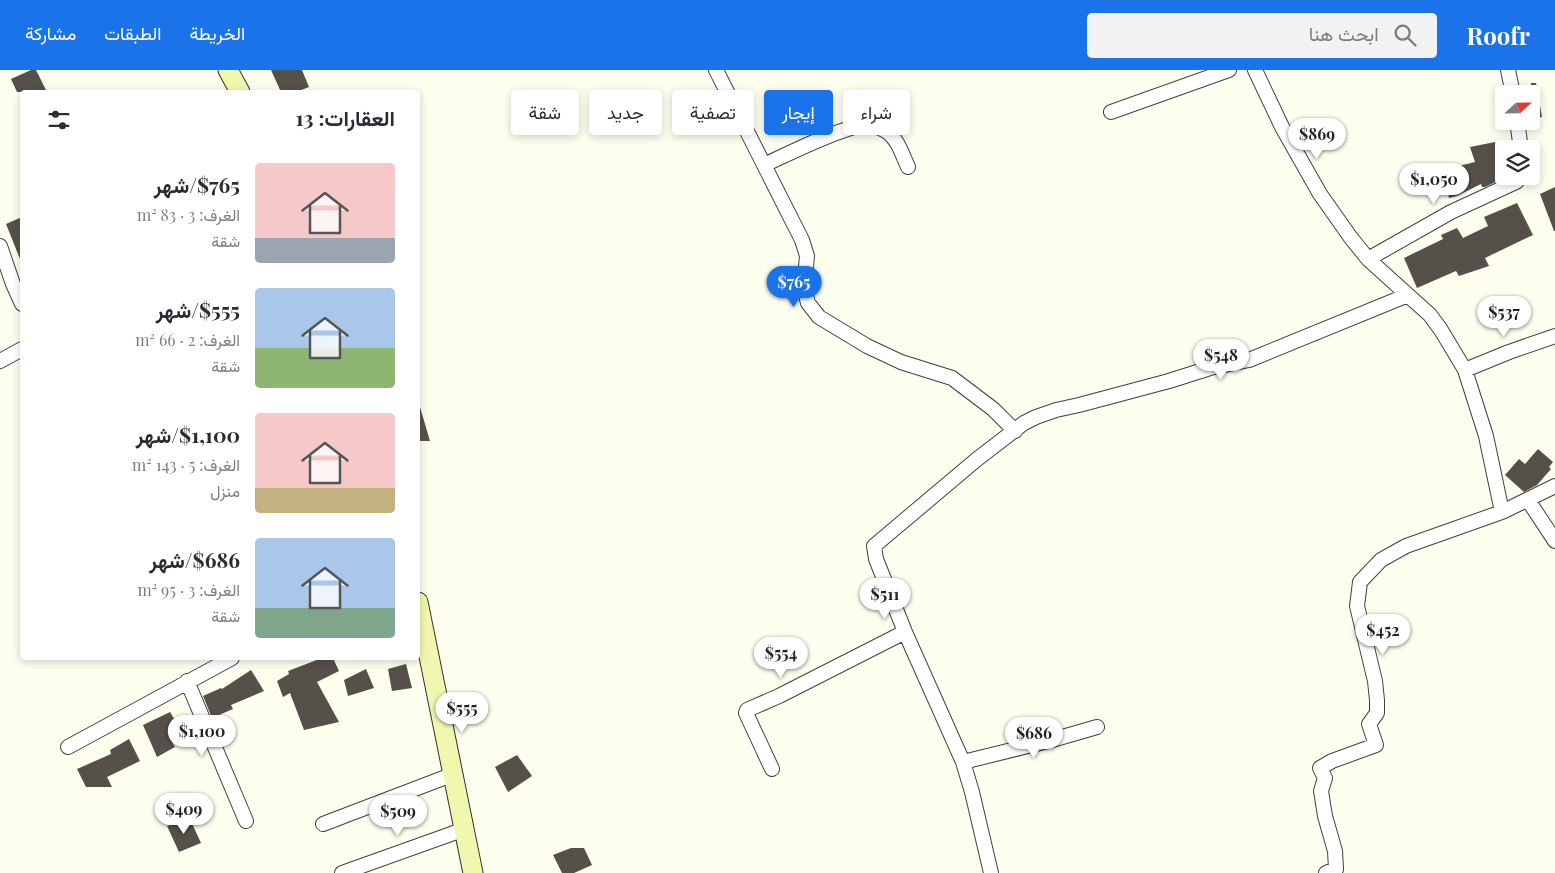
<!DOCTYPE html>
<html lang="ar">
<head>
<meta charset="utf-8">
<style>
	body { margin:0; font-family:"Playfair Display",Vazirmatn,serif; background:#f2f2f3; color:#2b2b33; direction:rtl; height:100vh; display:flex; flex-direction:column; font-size:19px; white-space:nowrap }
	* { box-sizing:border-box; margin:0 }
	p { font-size:16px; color:#7c7c81 }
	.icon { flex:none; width:28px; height:28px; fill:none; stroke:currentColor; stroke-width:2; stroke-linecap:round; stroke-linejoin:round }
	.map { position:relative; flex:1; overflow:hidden; direction:ltr }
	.side { position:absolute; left:20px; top:20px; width:400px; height:570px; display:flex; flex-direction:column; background:#fff; border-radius:5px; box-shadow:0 2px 8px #0003; direction:rtl }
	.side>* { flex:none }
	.banner { position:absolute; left:435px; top:20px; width:475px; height:45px; direction:rtl; display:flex; gap:10px }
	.needle { width:32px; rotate:68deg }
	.fabs { position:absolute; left:1495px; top:15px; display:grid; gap:10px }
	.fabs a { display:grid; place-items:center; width:45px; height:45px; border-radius:5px; background:#fff; box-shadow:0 2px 8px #0003; font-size:25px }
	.price { position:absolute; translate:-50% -42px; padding:0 11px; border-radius:18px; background:#fff; color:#222; font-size:16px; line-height:32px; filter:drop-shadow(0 1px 2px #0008) }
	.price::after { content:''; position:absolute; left:50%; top:30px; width:15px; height:11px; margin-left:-8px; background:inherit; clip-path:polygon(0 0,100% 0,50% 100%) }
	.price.on { background:#1a73e8; color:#fff }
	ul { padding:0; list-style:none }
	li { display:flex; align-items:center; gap:15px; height:125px; padding:0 25px }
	li span { display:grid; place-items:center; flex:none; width:140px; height:100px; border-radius:5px; color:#555 }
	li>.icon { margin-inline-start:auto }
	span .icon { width:60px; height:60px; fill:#fffc; stroke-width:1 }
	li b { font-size:21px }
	h2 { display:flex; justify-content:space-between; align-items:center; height:60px; padding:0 25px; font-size:21px }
	.pill { padding:0 18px; border-radius:5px; background:#fff; box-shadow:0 2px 8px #0003; font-size:18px; line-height:45px }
	.pill.on { background:#1a73e8; color:#fff }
	header { display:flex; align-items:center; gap:30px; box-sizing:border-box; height:70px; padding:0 25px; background:#1a73e8; color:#fff }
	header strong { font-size:24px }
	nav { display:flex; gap:28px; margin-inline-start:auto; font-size:18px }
	.search { width:350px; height:45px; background:#f2f2f3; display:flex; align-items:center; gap:12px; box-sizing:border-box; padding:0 18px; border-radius:5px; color:#7c7c81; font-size:19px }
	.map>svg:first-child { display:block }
	.building { fill:#55514a }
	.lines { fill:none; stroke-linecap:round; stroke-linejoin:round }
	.street-casing { stroke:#404040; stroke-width:16 }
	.secondary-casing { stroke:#2f2f2f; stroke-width:21 }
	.street { stroke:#fff; stroke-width:14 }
	.secondary { stroke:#f0f8af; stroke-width:19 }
</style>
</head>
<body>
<header>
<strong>Roofr</strong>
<div class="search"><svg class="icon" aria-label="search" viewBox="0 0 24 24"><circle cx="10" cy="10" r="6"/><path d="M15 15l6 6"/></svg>ابحث هنا</div>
<nav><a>الخريطة</a><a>الطبقات</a><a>مشاركة</a></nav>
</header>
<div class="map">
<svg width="1555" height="803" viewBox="0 0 1555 803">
	<rect width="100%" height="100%" fill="#fdfeee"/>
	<!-- building -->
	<path class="building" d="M 31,0 L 36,0 L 47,22 L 17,22 L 11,9 Z
		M 271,0 L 302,0 L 309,17 L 296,22 L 281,22 Z
		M 1531,13 L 1536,13 L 1542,47 L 1531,49 Z
		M 1495,72 L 1504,97 L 1504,108 L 1485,117 L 1482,117 L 1481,114 L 1457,126 L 1449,128 L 1442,100 L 1475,92 L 1470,77 Z
		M 1555,117 L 1555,161 L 1554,161 L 1540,124 Z
		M 1517,133 L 1533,165 L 1485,188 L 1489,196 L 1459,206 L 1456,201 L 1417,218 L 1404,188 L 1443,169 L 1441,165 L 1457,158 L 1463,168 L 1488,156 L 1484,147 Z
		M 22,147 L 22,194 L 6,154 Z
		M 420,337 L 430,371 L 418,371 L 418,338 Z
		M 1538,379 L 1553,392 L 1549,397 L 1551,399 L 1537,415 L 1524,422 L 1505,405 L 1519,389 L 1525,394 Z
		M 322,588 L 333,588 L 339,601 L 317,612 L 339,652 L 304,660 L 290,623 L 283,627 L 277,611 L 289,604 L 288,601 Z
		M 406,594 L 412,618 L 392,621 L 388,599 Z
		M 366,599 L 374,618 L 348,626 L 344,610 Z
		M 251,600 L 264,621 L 231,635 L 233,639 L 212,648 L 203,626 L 221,618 L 222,619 Z
		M 170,642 L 184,665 L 172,672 L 175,677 L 157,687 L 143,655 Z
		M 129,669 L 140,691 L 107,707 L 112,717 L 86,717 L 77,699 L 111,684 L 110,680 Z
		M 517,685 L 532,706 L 508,722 L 495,697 Z
		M 190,749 L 201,773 L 179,782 L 167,756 Z
		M 571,778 L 584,778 L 592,795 L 574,803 L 562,803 L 553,785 Z"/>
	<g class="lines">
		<!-- street casing -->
		<g class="street-casing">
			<path id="street" d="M 716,0 L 802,170 L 807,186 L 804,218 L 808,233 L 819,247 L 867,276 L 901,292 L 952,308 L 993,339 L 1015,361
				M 1255,0 L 1282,57 L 1320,124 L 1351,168 L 1368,189 L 1430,245 L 1441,260 L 1465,300 L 1486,366 L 1502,442
				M 1508,0 L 1513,24
				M 1111,42 L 1229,0
				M 1517,51 L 1521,79
				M 764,95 C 784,86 852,51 872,55 C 876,56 882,59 886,61 C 898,69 902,84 908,97
				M 0,176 L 13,214 L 22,234
				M 1368,189 L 1451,142 L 1516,112 L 1522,106
				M 0,291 L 22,279
				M 1465,300 L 1509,282 L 1555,266
				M 1528,430 L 1555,471
				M 187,611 L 246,751
				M 68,677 L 232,588
				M 963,692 L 1052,670 L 1097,657
				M 772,699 L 746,643 L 747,640 L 779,626 L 905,562
				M 323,754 L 454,704
				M 342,803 L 465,759
				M 991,803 L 972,722 L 963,692 L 905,562 L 876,489 L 874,476 L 976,390 L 1024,353 L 1036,347 L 1056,340 L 1079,335 L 1169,311 L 1210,298 L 1249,290 L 1408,225
				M 1326,803 L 1336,799 L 1335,781 L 1325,746 L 1321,721 L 1325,708 L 1320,698 L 1332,691 L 1376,675 L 1369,654 L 1377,643 L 1377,630 L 1375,611 L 1357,536 L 1360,512 L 1381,490 L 1406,476 L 1502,442 L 1555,416"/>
		</g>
		<!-- secondary casing -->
		<g class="secondary-casing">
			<path id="secondary" d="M 228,0 L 240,22
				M 418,532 L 473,803"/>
		</g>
		<!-- street -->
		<use href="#street" class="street"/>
		<!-- secondary -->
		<use href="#secondary" class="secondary"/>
	</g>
</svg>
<div class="fabs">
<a><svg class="needle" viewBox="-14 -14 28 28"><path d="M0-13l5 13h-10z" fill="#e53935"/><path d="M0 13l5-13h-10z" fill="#7c7c81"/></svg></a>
<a><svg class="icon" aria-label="layers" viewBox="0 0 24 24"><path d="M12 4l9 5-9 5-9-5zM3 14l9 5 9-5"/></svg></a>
</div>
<b class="price" style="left:1317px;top:90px">$869</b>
<b class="price" style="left:1434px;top:135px">$1,050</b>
<b class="price on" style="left:794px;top:238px">$765</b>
<b class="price" style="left:1504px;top:268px">$537</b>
<b class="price" style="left:1221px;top:311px">$548</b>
<b class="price" style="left:885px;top:550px">$511</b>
<b class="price" style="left:1383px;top:586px">$452</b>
<b class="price" style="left:781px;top:609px">$554</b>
<b class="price" style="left:462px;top:664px">$555</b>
<b class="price" style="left:202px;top:687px">$1,100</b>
<b class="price" style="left:1034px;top:689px">$686</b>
<b class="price" style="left:184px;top:765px">$409</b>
<b class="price" style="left:398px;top:767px">$509</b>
<div class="banner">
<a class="pill">شراء</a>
<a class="pill on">إيجار</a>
<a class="pill">تصفية</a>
<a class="pill">جديد</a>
<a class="pill">شقة</a>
</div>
<section class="side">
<h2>العقارات: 13<svg class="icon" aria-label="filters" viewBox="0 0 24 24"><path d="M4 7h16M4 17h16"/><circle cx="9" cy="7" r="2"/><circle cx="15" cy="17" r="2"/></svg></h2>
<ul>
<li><span style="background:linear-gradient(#f6c9c9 75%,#9aa5b1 0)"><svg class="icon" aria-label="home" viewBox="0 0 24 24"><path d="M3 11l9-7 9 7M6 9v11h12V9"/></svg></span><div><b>$765/شهر</b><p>الغرف: 3 · 83 m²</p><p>شقة</p></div></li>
<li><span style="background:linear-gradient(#a9c7e8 60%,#8fb573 0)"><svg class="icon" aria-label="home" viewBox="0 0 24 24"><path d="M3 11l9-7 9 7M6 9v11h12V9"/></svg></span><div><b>$555/شهر</b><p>الغرف: 2 · 66 m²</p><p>شقة</p></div></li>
<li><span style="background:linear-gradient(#f6c9c9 75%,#c2b280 0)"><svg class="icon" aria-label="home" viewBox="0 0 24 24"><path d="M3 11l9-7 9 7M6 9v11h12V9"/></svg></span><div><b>$1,100/شهر</b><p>الغرف: 5 · 143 m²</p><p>منزل</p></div></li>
<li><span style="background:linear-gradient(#a9c7e8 70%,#7fa58c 0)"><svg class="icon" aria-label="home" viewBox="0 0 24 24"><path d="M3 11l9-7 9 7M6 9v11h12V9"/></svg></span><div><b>$686/شهر</b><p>الغرف: 3 · 95 m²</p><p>شقة</p></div></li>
</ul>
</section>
</div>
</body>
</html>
